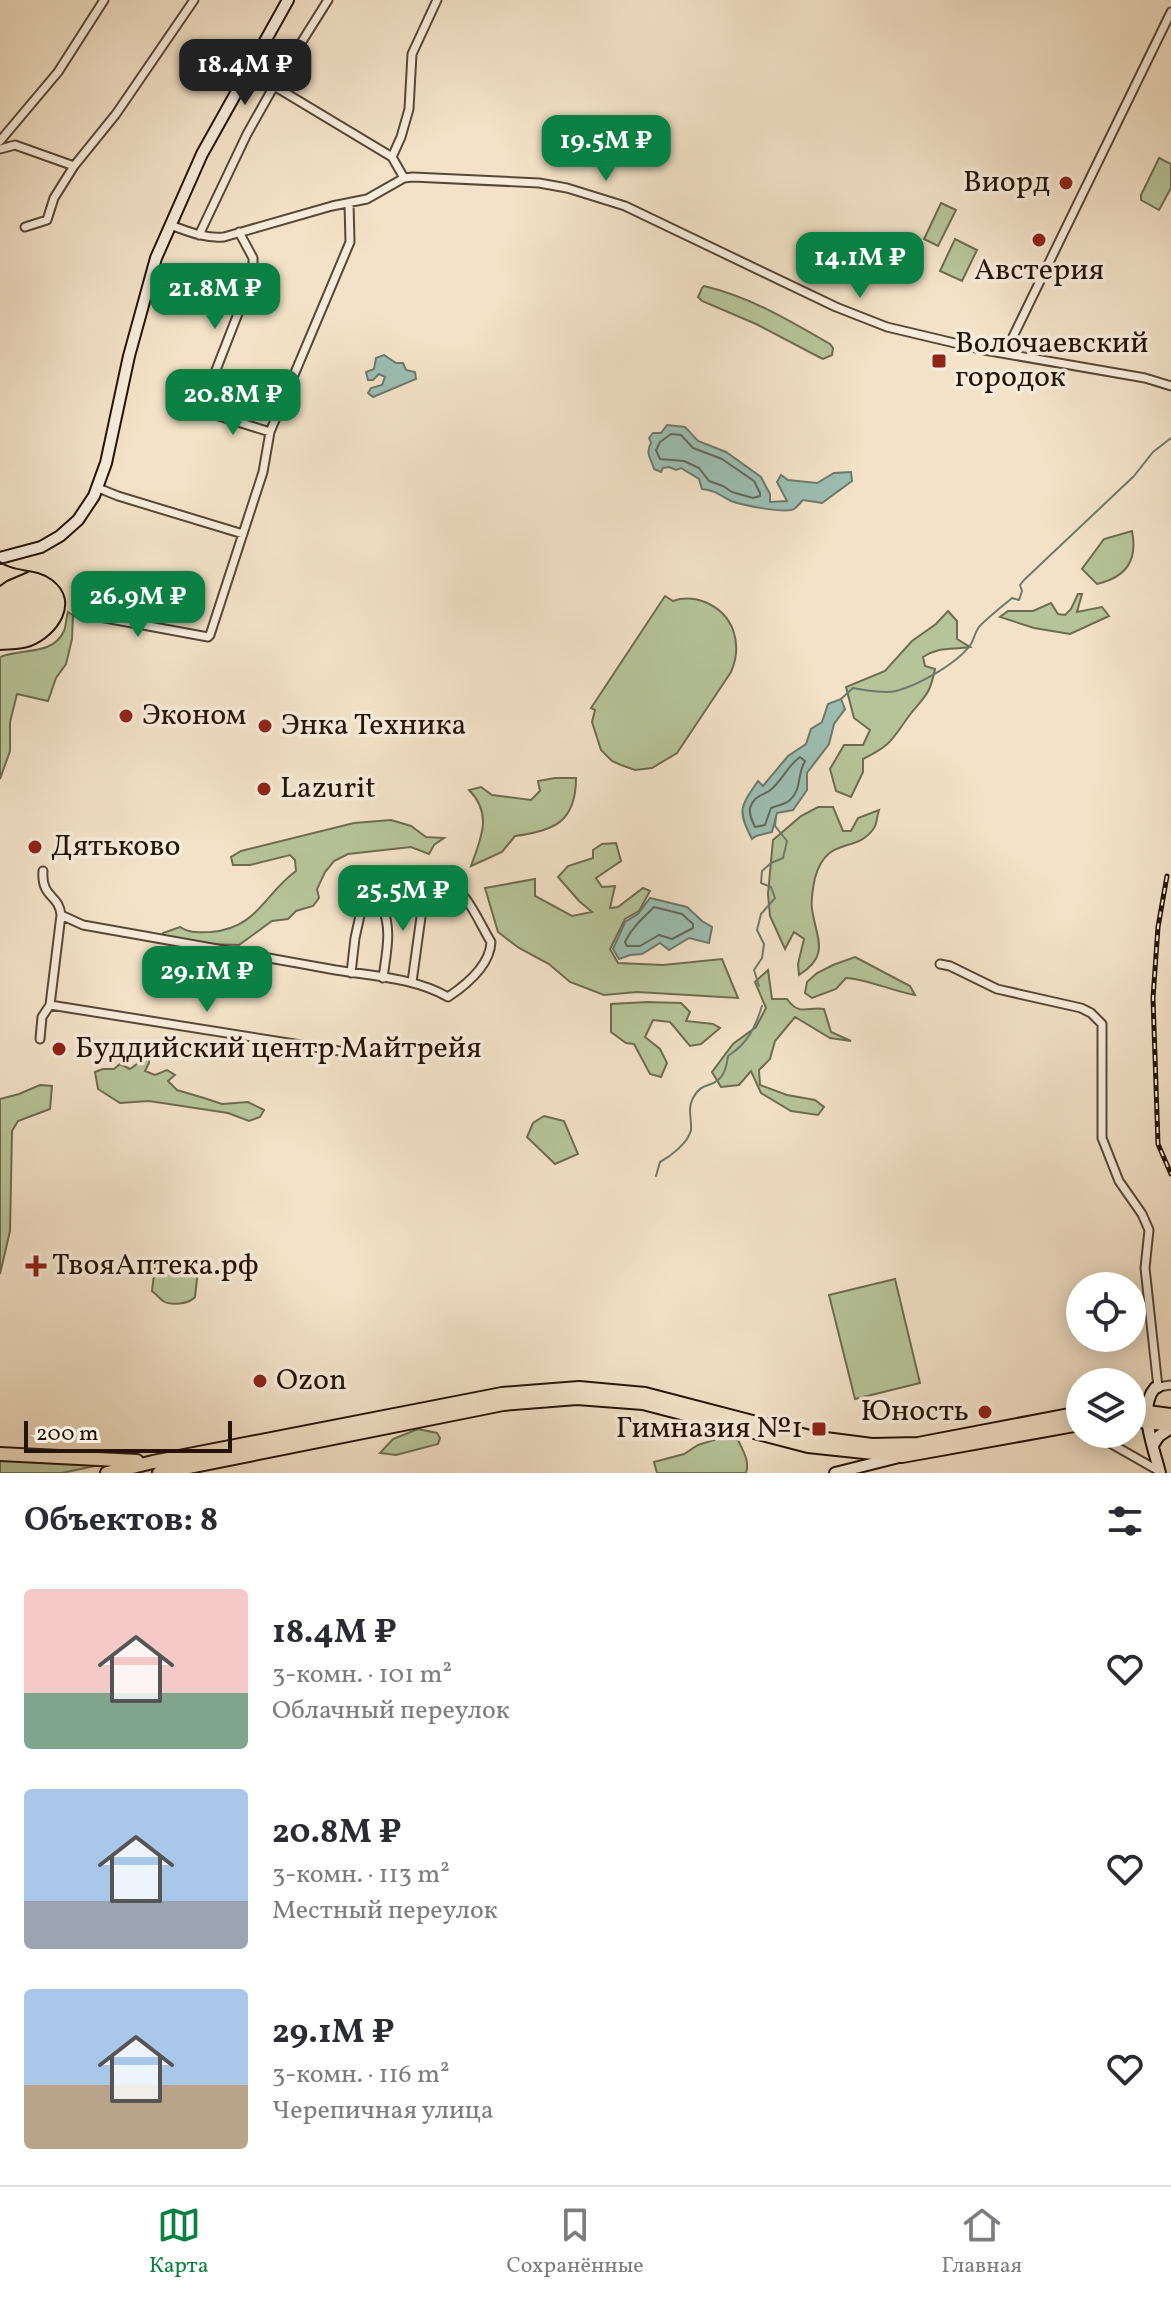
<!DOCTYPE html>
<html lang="ru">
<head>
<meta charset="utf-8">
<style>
	body { margin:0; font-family:Vollkorn,serif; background:#f7f7f7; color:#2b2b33; height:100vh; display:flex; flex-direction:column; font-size:30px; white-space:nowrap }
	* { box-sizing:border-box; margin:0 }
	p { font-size:26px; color:#7c7c81 }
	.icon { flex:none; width:44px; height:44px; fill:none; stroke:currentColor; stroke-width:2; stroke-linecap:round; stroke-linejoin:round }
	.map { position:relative; height:1473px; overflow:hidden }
	.panel { display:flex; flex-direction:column; background:#fff; flex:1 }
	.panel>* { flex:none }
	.controls { position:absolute; left:1066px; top:1272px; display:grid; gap:16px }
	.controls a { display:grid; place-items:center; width:80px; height:80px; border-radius:50%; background:#fff; box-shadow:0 4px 20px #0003; font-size:40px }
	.scale { position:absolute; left:24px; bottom:20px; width:208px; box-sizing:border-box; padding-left:8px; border:4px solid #251407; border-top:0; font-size:22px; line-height:28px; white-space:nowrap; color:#251407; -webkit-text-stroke:6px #f7ecdb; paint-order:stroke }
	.price { position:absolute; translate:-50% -68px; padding:0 18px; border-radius:16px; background:#0b8043; color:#fff; font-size:26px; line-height:52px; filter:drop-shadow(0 2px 4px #0008) }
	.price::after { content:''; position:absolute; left:50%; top:48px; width:24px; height:18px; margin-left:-12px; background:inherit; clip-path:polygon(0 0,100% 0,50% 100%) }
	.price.on { background:#222; color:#fff }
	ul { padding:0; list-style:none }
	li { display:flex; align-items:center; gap:24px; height:200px; padding:0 24px }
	li span { display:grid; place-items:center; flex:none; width:224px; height:160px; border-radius:8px; color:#555 }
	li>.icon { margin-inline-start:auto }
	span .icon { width:96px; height:96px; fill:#fffc; stroke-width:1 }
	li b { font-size:34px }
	h2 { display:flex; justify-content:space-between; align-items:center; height:96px; padding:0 24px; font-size:34px }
	.menu { display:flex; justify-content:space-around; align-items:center; height:112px; border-top:2px solid #e1e1e2; background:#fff; font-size:22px; color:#7c7c81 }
	.menu a { display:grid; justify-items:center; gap:4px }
	.menu .on { color:#0b8043 }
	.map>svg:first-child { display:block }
	.green { fill:#b6c499; stroke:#6e6c50; stroke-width:2 }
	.water { fill:#9cbeb1; stroke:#6c7a6d; stroke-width:2 }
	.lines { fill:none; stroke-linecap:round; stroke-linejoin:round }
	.shore { stroke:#60695c; stroke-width:2 }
	.stream { stroke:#6c7a6d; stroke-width:2 }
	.street-casing { stroke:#584837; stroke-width:11 }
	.secondary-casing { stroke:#251407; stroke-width:14 }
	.primary-casing { stroke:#251407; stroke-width:16 }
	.street { stroke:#f7ecdb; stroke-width:7 }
	.secondary { stroke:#f7ecdb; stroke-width:10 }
	.primary { stroke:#f3e2c7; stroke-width:12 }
	.tram { stroke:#251407; stroke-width:2 }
	.rail-casing { stroke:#251407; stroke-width:5 }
	.rail { stroke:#f7ecdb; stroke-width:2; stroke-dasharray:6; stroke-linecap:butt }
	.poi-dot { fill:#8f2418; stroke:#f7ecdb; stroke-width:3 }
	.labels { text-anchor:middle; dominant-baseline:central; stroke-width:7; stroke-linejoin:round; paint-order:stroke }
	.poi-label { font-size:30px; fill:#251407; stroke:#f7ecdb; text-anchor:start }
</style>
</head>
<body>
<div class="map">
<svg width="1171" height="1473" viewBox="0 0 1171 1473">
	<rect width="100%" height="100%" fill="#f3e2c7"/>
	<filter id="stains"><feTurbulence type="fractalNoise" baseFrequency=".0025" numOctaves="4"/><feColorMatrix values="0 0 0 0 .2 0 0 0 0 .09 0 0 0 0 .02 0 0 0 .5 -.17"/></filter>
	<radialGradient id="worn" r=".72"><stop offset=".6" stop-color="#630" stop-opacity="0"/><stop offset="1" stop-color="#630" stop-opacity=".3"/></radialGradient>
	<!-- green -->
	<path class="green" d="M 1159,158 L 1171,164 L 1171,188 L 1159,210 L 1141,200 L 1141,195 Z
		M 941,203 L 956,210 L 938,246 L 924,239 Z
		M 955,239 L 977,250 L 962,281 L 940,271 Z
		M 704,286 C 750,297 789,320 830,344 L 833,348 L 832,355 L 823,359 L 819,357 L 756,324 L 702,301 L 698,297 L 702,288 Z
		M 1132,531 C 1138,561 1126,577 1097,584 L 1082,569 L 1104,539 Z
		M 1078,594 L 1082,594 L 1077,612 L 1102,607 L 1109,616 L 1070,634 L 1034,628 L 1000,617 L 1008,611 L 1033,611 L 1051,603 L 1058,614 L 1065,615 L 1071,609 Z
		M 665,596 L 673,601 C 684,597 694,598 705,602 C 734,614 743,644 731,672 L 677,753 L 652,768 L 635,770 L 621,765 L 612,761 L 601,750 L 592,722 L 595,710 L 591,708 Z
		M 948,611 L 957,621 L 957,639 L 970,647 C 950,650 941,646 923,657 L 925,666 L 935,669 C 930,693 927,694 912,712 C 892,738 894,744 863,759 L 863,772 L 851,797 L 836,791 L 830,769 L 844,745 L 863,745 L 870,730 L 854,718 L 846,687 L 885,671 L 912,641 L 936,624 Z
		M 68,612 L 73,615 L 72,639 L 66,664 L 56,678 L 48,701 L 17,694 L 10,722 L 10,751 L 0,779 L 0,657 C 21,648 53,656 64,631 C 66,626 66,618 68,612 Z
		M 555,778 L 576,778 C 576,822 554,831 515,836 L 502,852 L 471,866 C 481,838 493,814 469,790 L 481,787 L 492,795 L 531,800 L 540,791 L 538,781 Z
		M 818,807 L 833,807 L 843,831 L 851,831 L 858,818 L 879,810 C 877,815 877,824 874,828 C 856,855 827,834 815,878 C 813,887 811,900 812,909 C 816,938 831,955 799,975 L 798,964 L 804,939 L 794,932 L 785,949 L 770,916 L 768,894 L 773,840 L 801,816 Z
		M 391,820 L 411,826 L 426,837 L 444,838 L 434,845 L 429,854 L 411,847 L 348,854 L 334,861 L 325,872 L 317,889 L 319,898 L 313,906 L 296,911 L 288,919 L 272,921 L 239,945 L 202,944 L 162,938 L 163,933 L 180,927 C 191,934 198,932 211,932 C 258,928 264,894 296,871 L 295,860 L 290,855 L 250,865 L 233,865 L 231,857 L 241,851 L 354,823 Z
		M 616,843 L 621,861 L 596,878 L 602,887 L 615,886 L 610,908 L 618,907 L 643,888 L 650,891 L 639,911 L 625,919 L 610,949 L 618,963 L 663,965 L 722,959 L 738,998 L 637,992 L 604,995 L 570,982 L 549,964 L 519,948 L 498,932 L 485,888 L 535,879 L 535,896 L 572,916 L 592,912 L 579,901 L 558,877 L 568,866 L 593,858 L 593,850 L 602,844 Z
		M 855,957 L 910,986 L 915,995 C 892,991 867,979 846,978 L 836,989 L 812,998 L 805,993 L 807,982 L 817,973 L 833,965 Z
		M 768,970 L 772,999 L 787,999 C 800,1017 808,1006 824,1009 L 831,1032 L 851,1041 L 830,1038 L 795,1017 L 775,1041 L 770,1059 L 759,1070 L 760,1085 L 787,1095 L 815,1100 L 824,1107 L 818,1115 L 791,1111 L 761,1093 L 751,1071 L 739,1085 L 721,1087 L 712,1072 L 733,1044 L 756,1027 L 766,1008 L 755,982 Z
		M 647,1002 L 681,1003 L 690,1012 L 686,1021 L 713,1024 L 720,1028 L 701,1044 L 690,1046 L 670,1022 L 653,1020 L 645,1037 L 660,1049 L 667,1063 L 661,1077 L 650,1074 L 634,1044 L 626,1043 L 611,1032 L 611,1004 Z
		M 149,1055 L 149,1063 L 145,1071 L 155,1075 L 167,1070 L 175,1075 L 168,1081 L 177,1090 L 204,1098 L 222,1104 L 248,1102 L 264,1110 L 260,1117 L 249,1121 L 228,1113 L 149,1101 L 120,1103 L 98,1089 L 95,1072 L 103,1069 L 114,1069 L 120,1064 L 130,1069 Z
		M 40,1085 L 52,1086 L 50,1109 L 18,1121 L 12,1131 L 10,1231 L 0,1274 L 0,1099 L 19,1094 Z
		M 544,1116 L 564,1121 L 578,1154 L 555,1164 L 527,1137 L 533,1123 Z
		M 161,1262 L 173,1268 L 181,1266 L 198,1270 L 195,1297 C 189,1304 171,1306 163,1301 C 159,1298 156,1294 152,1291 L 155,1265 Z
		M 895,1279 L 920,1383 L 855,1399 L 829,1295 Z
		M 418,1429 L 437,1433 L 440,1438 L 438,1444 L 396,1455 L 380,1453 L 393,1439 Z
		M 717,1439 L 738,1440 C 743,1451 750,1461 746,1473 L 657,1473 L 654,1462 L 684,1454 L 698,1445 Z
		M 0,1460 L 104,1464 L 62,1473 L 0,1473 Z"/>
	<!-- water -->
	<path class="water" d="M 384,355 L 396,363 L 403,363 L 406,370 L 415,372 L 416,379 L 373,397 L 368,393 L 371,388 L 382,385 L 385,377 L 379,374 L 373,380 L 368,380 L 366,372 L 374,369 L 376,358 Z
		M 667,425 L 685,427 L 698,441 L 726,452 L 761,477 L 770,494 L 770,502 L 787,501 L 777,482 L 781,475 L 788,480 L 817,483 L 834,473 L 851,472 L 852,481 L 822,503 L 803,500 C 800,503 797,507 794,509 C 785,514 742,505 731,501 C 721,496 715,490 702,489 L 699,479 L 681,468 L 676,470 L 669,467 L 663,468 L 661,472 L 654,469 C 651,458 645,454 651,443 L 649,438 L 653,433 L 661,433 Z
		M 841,699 L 845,709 L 834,724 L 829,744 L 807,773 L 807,790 L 793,810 L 777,813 L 772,832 L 756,836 L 752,839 C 737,810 740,807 758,781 L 763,786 L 788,756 L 806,744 L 811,729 L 822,722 L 828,704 Z
		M 650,898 L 687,907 L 702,921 L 712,927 L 709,943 L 689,938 L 669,950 L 660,943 L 642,954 L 630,955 L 619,959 L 613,949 L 625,922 L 638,914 Z"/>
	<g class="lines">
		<!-- shore -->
		<path class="shore" d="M 671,434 L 681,435 L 693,448 L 722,459 L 754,481 L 760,493 L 760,496 L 753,498 L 732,492 L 723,486 L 709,481 L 699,468 L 684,461 L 660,459 L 656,450 L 660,442 Z
			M 800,757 L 805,761 C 797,774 802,789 790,800 C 785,805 777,805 771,808 L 765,825 L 755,827 C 752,821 749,815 750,808 C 753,797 761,796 769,791 C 781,783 787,766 800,757 Z
			M 654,907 L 682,914 L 693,924 L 693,928 L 672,939 L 659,935 L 640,946 L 627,946 L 625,942 C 632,927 643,918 654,907 Z"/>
		<!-- stream -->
		<path class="stream" d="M 841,699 L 853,688 C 866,690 883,694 896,691 C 919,685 958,663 971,644 C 974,639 975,632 979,627 C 986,619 1004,605 1012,598 L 1019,600 L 1022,591 L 1020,585 L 1024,580 L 1134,476 L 1153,452 L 1171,438
			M 759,986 L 754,970 L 762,958 L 764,944 L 757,930 L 761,914 L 775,898 L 771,887 L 761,883 L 762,871 L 771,863 L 783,858 L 787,841 L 775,826 L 776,817
			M 656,1176 L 660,1162 C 671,1156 688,1143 691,1130 C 692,1118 687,1110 693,1098 C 702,1082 709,1088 718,1080 C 725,1075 727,1064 728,1056 C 748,1043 755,1028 762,1006"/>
		<!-- street casing -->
		<g class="street-casing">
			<path id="street" d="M 274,86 L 392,157 L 404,178
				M 0,141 L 58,72 L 104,0
				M 0,149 L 15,145 L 74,166
				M 392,157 L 401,137 L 409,109 L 412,54 L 437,0
				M 170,225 C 187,231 205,239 224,237 L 332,206 L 367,199 L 404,178 L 413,177 L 539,183 L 567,188 L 625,206 L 836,307 L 887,327 L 984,350 L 1145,378 L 1171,386
				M 25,227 L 47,220 L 54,198 L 74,166 L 116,114 L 194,0
				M 239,232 L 253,258 L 253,275 L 202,406 L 206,412 L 270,432
				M 199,235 L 247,134 L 274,86 L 328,0
				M 1005,353 L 1171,12
				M 98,488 L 118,496 L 243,534
				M 78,613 L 208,637 L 210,635 L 263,472 L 270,432 L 350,242 L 349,203
				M 43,871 C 41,898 59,894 61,915 L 83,925 C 166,940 248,954 330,969 C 369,976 413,977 448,997 C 466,985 490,965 491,942 C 478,921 466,887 442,880 L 425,888 L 402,888 L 391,890 L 381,905 L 363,907 L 361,911 L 355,938 L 351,973
				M 381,905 C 393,927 386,954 383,978
				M 940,964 L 950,966 L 997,989 L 1081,1008 L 1091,1013 L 1102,1024 L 1102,1138 L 1119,1181 L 1142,1214 L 1149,1230 L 1145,1268 L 1158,1387 L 1171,1385
				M 412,982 L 425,888
				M 50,1005 L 358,1054
				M 40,1039 L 42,1017 L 50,1005 L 61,915
				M 1094,1434 L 1159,1471"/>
		</g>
		<!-- secondary casing -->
		<g class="secondary-casing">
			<path id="secondary" d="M 0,558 L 41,547 L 60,536 L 78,520 L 94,496 L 106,463 L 129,356 L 156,258 L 202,154 L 288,0
				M 1158,1387 L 1155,1388 C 1137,1409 1154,1448 1160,1473
				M 1153,1445 L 1159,1436 L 1171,1428
				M 835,1473 L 899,1457"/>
		</g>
		<!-- primary casing -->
		<g class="primary-casing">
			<path id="primary" d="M 1132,1410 L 1171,1415
				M 1132,1420 L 1171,1425
				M 0,1454 L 137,1461
				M 107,1473 L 153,1462 L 502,1394 L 579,1388 L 645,1394 L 810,1437 L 872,1445 L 918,1444 L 1080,1413
				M 159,1473 L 503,1404 L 577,1398 L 643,1403 L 808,1446 L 902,1456 L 1080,1424"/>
		</g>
		<!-- street -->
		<use href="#street" class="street"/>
		<!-- secondary -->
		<use href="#secondary" class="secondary"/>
		<!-- primary -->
		<use href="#primary" class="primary"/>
		<!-- tram -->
		<path class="tram" d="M 0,562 C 15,573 37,568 52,580 C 81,602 57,636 31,646 C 21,650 10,649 0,650
			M 0,586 L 7,581 L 28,572"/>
		<!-- rail casing -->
		<g class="rail-casing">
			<path id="rail" d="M 1167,876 L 1158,927 L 1153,998 L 1158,1144 L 1171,1174"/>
		</g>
		<!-- rail -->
		<use href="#rail" class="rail"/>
	</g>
	<!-- markers -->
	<g class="poi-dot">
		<circle cx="1066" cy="183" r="8"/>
		<circle cx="1039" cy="240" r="8"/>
		<rect x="931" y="353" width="16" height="16" rx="4"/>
		<circle cx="126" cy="716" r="8"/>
		<circle cx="265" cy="726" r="8"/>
		<circle cx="264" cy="789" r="8"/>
		<circle cx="35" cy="847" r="8"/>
		<circle cx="59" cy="1049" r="8"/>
		<path d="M32 1254h8v8h8v8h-8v8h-8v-8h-8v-8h8z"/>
		<circle cx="260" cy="1381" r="8"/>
		<circle cx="985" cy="1412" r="8"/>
		<rect x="811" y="1421" width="16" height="16" rx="4"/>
	</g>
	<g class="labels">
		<!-- poi labels -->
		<g class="poi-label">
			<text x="1050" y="183" text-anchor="end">Виорд</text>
			<text x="1039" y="271" text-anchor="middle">Австерия</text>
			<text x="955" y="344">Волочаевский<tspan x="955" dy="34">городок</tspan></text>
			<text x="142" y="716">Эконом</text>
			<text x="281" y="726">Энка Техника</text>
			<text x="280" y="789">Lazurit</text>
			<text x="51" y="847">Дятьково</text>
			<text x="75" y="1049">Буддийский центр Майтрейя</text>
			<text x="52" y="1266">ТвояАптека.рф</text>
			<text x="276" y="1381">Ozon</text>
			<text x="969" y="1412" text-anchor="end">Юность</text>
			<text x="803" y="1429" text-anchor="end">Гимназия №1</text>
		</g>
	</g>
	<rect width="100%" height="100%" filter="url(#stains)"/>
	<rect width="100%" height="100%" fill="url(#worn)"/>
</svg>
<div class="controls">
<a><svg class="icon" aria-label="locate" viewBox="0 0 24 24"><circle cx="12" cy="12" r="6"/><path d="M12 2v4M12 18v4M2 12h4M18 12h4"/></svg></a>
<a><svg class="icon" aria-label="layers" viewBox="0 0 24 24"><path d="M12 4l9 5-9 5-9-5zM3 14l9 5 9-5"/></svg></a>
</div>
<div class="scale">200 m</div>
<b class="price on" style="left:245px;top:107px">18.4M ₽</b>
<b class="price" style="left:606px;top:183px">19.5M ₽</b>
<b class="price" style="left:860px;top:300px">14.1M ₽</b>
<b class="price" style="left:215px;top:331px">21.8M ₽</b>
<b class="price" style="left:233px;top:437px">20.8M ₽</b>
<b class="price" style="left:138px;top:639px">26.9M ₽</b>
<b class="price" style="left:403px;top:933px">25.5M ₽</b>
<b class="price" style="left:207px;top:1014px">29.1M ₽</b>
</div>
<section class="panel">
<h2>Объектов: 8<svg class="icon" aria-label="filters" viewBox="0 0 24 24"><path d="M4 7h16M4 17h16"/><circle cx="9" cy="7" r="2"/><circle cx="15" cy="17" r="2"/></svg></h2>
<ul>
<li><span style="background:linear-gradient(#f6c9c9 65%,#7fa58c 0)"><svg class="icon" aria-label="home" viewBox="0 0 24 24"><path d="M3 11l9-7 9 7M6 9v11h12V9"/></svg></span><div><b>18.4M ₽</b><p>3-комн. · 101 m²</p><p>Облачный переулок</p></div><svg class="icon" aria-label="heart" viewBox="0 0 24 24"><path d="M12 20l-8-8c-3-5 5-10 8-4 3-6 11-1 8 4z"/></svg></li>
<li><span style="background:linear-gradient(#a9c7e8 70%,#9aa5b1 0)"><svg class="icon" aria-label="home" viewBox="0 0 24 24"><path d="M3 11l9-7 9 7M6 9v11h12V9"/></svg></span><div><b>20.8M ₽</b><p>3-комн. · 113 m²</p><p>Местный переулок</p></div><svg class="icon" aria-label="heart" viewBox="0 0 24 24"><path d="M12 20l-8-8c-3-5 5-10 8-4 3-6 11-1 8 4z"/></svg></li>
<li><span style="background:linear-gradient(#a9c7e8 60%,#b9a48a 0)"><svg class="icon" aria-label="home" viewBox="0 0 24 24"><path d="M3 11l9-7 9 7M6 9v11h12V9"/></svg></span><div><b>29.1M ₽</b><p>3-комн. · 116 m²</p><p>Черепичная улица</p></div><svg class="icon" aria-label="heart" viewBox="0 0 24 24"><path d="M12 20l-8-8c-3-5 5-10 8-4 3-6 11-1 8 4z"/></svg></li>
</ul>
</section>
<nav class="menu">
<a class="on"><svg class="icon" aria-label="map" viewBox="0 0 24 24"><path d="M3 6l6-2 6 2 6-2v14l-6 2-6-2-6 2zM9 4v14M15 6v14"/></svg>Карта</a>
<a><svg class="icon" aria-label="saved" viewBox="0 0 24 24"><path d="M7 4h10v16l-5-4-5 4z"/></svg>Сохранённые</a>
<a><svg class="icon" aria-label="home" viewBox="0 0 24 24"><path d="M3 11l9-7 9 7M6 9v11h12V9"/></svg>Главная</a>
</nav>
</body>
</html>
